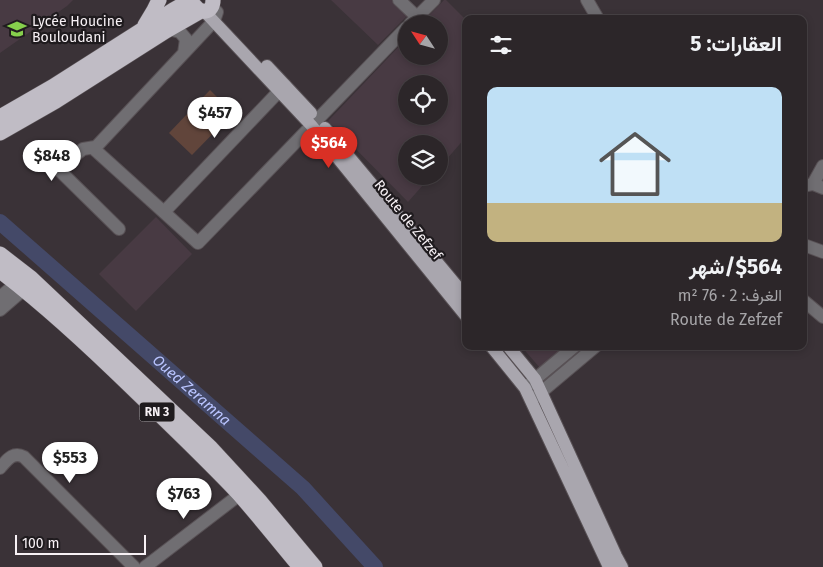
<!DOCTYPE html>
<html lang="ar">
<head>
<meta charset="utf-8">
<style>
	body { margin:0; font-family:"Fira Sans",Vazirmatn,sans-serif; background:#383235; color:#f1f3f6; direction:rtl; height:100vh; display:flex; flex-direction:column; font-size:19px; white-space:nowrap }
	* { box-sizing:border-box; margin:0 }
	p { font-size:16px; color:#a6a5a8 }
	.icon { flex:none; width:28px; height:28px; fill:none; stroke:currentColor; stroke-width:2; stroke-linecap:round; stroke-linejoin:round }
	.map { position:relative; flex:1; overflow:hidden; direction:ltr }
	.sheet { position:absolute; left:462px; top:15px; width:345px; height:335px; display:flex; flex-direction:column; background:#2c2629; border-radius:10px; box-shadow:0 2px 8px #0003,0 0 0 1px #484346; direction:rtl }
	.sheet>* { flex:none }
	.needle { width:32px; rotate:306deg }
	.controls { position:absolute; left:398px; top:15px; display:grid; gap:10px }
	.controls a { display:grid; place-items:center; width:50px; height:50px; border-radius:50%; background:#2c2629; box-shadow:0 2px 8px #0003,0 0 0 1px #484346; font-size:25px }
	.scale { position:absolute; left:15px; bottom:12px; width:131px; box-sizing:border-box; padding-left:5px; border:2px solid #f7f1f5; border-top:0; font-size:14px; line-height:18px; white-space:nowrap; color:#f7f1f5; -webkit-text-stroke:4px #1f1b1e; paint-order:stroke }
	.price { position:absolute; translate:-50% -42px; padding:0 11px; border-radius:18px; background:#fff; color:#222; font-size:16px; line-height:32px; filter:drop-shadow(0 1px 2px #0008) }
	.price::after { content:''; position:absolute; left:50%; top:30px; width:15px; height:11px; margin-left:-8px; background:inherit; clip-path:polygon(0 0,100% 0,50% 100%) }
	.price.active { background:#d93025; color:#fff }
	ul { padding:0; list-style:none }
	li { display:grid; align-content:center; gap:10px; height:265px; padding:0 25px }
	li+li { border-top:1px solid #484346 }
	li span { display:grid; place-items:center; height:155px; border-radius:10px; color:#555 }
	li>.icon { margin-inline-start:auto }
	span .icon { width:90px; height:90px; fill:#fffc; stroke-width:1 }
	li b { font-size:21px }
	h2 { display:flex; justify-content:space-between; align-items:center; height:60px; padding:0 25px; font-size:21px }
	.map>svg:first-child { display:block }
	.built { fill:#483a43; fill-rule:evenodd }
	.green { fill:#61453b }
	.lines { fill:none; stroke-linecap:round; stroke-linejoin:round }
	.river { stroke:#444968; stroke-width:16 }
	.minor-casing { stroke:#585155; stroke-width:14 }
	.major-casing { stroke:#585155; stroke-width:14 }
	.highway-casing { stroke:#585155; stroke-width:16 }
	.minor { stroke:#706e72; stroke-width:12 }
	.major { stroke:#a9a6ae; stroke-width:12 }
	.highway { stroke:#c0bcc5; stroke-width:15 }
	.labels { text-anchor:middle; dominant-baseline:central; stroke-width:4.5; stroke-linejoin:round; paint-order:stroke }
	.shield { fill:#1f1b1e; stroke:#b6b1b4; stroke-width:1 }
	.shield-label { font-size:12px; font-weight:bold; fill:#f7f1f5 }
	.poi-label { font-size:14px; fill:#f7f1f5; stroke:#1f1b1e; text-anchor:start }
	.street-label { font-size:14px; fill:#f7f1f5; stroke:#1f1b1e }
	.water-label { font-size:15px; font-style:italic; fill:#b9c4fe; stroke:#1f1b1e }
</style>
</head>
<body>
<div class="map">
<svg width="823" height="567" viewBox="0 0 823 567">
	<rect width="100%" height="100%" fill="#3a3237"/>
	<!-- built -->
	<path class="built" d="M 0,0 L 73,0 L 67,6 L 0,53 Z
		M 331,0 L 392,0 L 409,14 L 378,45 Z
		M 444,0 L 446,0 L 466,20 L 466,137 L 439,168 L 439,144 L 406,144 L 406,176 L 431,176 L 408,202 L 328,121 L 406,39 L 406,56 L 439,56 L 439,24 L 421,24 ZM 406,84 L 439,84 L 439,116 L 406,116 Z
		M 156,217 L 192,254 L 136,311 L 99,274 Z
		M 521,346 L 564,346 L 540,368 Z"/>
	<!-- green -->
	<path class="green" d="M 210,90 L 233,113 L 192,155 L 169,133 Z"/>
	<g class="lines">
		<!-- river -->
		<path class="river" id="s1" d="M 0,222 L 303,488 L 375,567"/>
		<!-- minor casing -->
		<g class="minor-casing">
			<path id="minor" d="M 399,0 L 417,17
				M 587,0 L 598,19
				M 217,12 L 214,21 L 94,149 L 198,243 L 406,28
				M 410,24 L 434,0
				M 169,29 L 180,32 L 186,39 L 184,53
				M 95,147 L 83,149 L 58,169 L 119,229
				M 813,184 L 823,166
				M 804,186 L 813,184 L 823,188
				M 164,212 L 285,85
				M 804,245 L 823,252
				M 0,297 L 23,278
				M 804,301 L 823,317
				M 0,310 L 30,284
				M 527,386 L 575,346
				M 533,399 L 596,346
				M 0,468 C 7,460 13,451 24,457 L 134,567
				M 145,567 L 239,495"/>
		</g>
		<!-- major casing -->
		<g class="major-casing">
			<path id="major" d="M 205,12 L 311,125 L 466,316
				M 267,66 L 311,113
				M 325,128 L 466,297
				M 491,346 L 525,388 L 609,567
				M 508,346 L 535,379 L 541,392 L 616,556 L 622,567"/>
		</g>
		<!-- highway casing -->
		<g class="highway-casing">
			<path id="highway" d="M 195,6 C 202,15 213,12 213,0
				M 145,25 L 154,10 L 159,0
				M 0,117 L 52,87 L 173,10 L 191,0
				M 0,133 L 56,101 L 166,31 L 201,11
				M 0,254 L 31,278 L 211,448 L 259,500 L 315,567
				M 0,271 C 46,306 89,346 131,387 C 167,422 204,457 239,494 C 260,518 280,543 300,567"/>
		</g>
		<!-- minor -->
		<use href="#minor" class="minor"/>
		<!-- major -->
		<use href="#major" class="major"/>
		<!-- highway -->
		<use href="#highway" class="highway"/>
	</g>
	<!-- icons -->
	<defs>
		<g id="school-bare" transform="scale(1.5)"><path d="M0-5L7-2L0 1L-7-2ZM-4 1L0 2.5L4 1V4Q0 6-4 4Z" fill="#86cf4c" stroke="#1f1b1e" stroke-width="2.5" paint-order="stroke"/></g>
	</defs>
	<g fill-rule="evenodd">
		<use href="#school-bare" x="17" y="29"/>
	</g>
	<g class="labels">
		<!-- shield labels -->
		<rect class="shield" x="139.5" y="402.5" width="35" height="19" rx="4"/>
		<g class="shield-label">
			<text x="157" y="412">RN 3</text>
		</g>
		<!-- poi labels -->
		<g class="poi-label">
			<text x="32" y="21">Lycée Houcine<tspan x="32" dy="16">Bouloudani</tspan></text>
		</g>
		<!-- street labels -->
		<g class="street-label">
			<text transform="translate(408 220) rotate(51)">Route de Zefzef</text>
		</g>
		<!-- water labels -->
		<g class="water-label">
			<text stroke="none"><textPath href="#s1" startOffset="255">Oued Zeramna</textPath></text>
		</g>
	</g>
</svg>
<div class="controls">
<a><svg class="needle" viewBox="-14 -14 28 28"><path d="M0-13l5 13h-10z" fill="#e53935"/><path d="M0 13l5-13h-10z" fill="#a6a5a8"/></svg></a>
<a><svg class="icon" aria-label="locate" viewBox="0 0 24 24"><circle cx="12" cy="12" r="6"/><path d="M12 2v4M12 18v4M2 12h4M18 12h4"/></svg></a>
<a><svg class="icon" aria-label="layers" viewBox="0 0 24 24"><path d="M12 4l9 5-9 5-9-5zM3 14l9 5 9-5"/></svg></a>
</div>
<div class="scale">100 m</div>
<b class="price" style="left:215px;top:139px">$457</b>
<b class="price active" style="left:329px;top:169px">$564</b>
<b class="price" style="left:52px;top:182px">$848</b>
<b class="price" style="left:70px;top:484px">$553</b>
<b class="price" style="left:184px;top:520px">$763</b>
<section class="sheet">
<h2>العقارات: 5<svg class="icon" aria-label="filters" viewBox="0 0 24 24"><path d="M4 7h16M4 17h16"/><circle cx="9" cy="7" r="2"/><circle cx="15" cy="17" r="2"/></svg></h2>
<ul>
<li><span style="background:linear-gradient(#bfe0f5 75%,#c2b280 0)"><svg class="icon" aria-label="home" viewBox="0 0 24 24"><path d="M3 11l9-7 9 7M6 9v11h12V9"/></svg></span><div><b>$564/شهر</b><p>الغرف: 2 · 76 m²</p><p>Route de Zefzef</p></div></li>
</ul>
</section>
</div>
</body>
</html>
